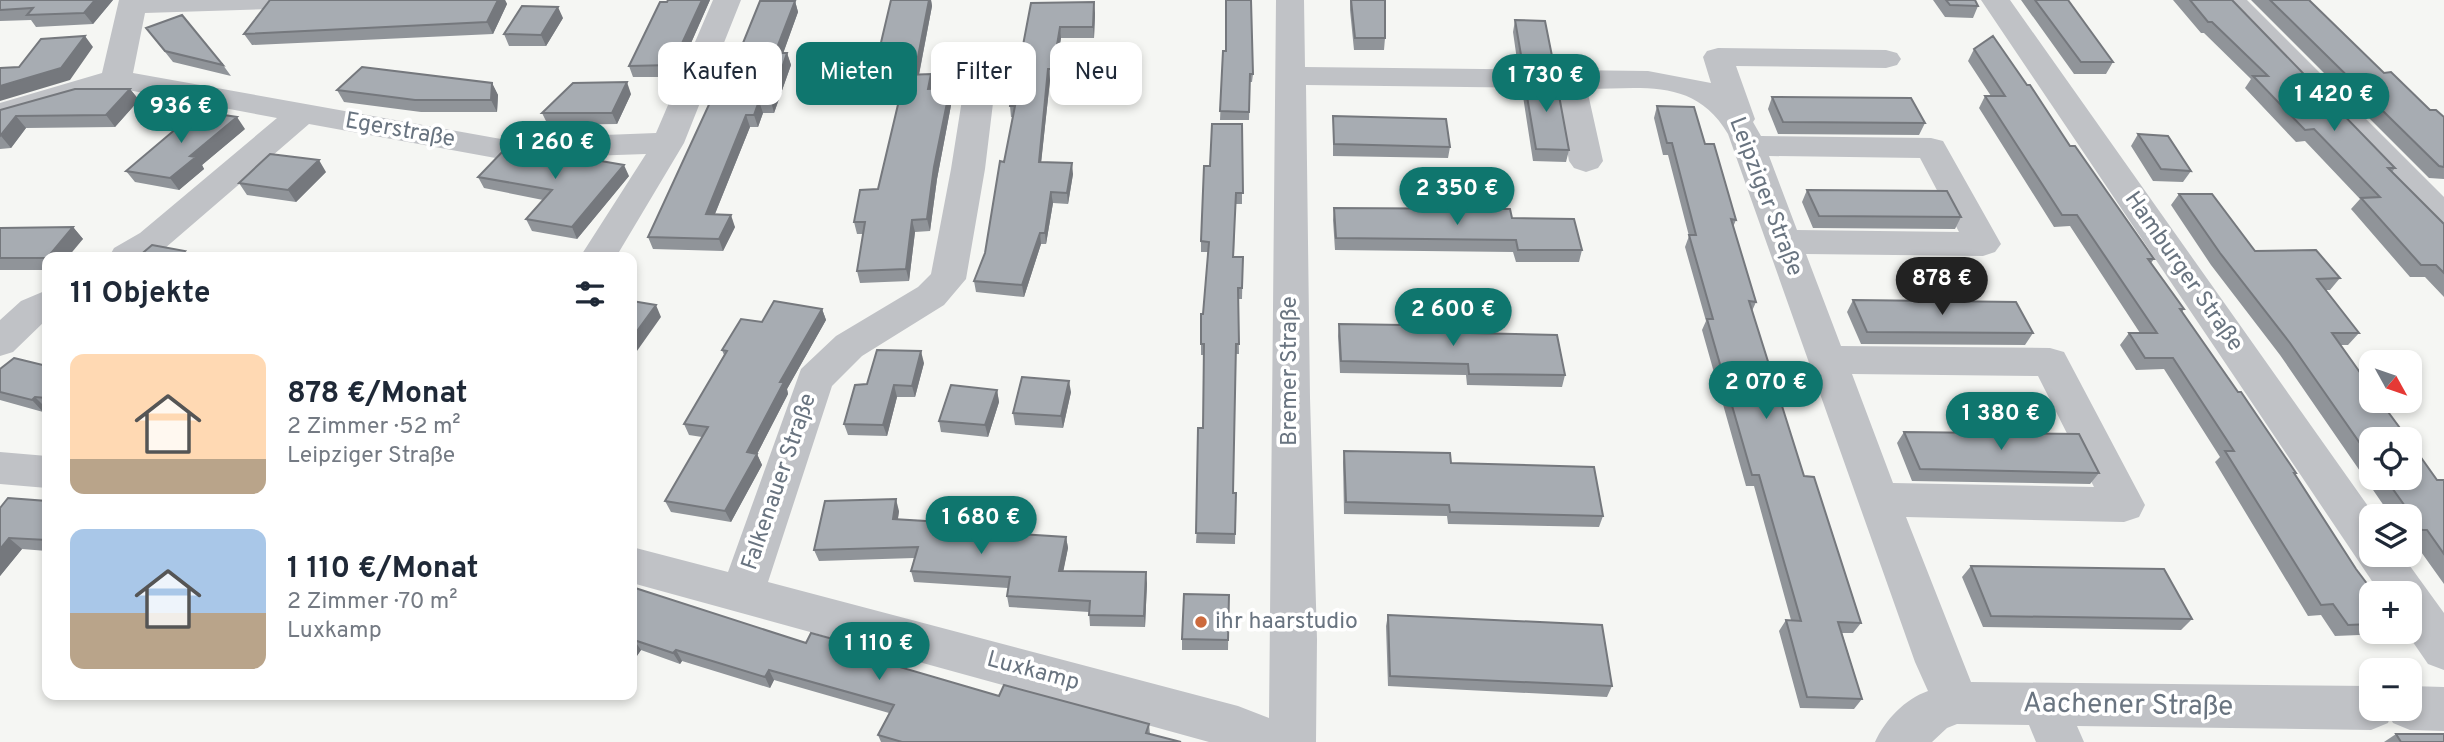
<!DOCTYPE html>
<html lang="de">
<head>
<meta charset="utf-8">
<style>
	body { margin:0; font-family:Overpass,sans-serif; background:#f2f2f3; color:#1f2937; height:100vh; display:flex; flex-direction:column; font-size:26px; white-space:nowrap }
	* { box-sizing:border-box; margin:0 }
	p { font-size:23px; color:#747a83 }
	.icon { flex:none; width:38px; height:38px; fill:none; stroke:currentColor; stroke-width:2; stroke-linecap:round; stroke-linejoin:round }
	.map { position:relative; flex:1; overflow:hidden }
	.details { position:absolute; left:42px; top:252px; width:595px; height:448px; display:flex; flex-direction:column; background:#fff; border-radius:14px; box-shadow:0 4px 10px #0003 }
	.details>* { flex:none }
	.banner { position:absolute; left:658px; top:42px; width:665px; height:63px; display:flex; gap:14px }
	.needle { width:46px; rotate:130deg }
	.tools { position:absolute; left:2359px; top:350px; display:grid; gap:14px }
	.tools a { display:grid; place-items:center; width:63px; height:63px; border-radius:14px; background:#fff; box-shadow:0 4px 10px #0003; font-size:35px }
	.price { position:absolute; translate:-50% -60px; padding:0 16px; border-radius:24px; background:#0f766e; color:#fff; font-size:23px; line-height:46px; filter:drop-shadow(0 2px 4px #0008) }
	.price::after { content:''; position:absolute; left:50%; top:42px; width:21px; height:16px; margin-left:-10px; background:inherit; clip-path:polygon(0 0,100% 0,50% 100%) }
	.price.current { background:#222; color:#fff }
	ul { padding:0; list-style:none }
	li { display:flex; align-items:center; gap:21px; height:175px; padding:0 28px }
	li span { display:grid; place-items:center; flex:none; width:196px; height:140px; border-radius:14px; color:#555 }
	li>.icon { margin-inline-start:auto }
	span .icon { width:84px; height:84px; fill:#fffc; stroke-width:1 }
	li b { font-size:30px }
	h2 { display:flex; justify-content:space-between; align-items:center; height:84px; padding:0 28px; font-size:30px }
	.tag { padding:0 24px; border-radius:14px; background:#fff; box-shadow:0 4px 10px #0003; font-size:24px; line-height:63px }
	.tag.current { background:#0f766e; color:#fff }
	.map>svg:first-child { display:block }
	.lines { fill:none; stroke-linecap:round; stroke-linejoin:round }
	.minor { fill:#c0c2c6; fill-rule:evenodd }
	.wall { fill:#909499 }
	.shaded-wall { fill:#75787d }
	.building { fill:#a7acb2; stroke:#75787d; stroke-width:2 }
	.poi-dot { fill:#cc6a3d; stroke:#fff; stroke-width:2.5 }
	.labels { text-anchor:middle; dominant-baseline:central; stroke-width:7; stroke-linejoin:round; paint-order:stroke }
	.street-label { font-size:23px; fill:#697480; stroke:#fff }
	.poi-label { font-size:23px; fill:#697480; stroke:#fff; text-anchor:start }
	.near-street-label { font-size:28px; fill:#697480; stroke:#fff }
</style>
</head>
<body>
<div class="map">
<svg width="2444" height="742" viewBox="0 0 2444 742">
	<rect width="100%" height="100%" fill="#f5f6f3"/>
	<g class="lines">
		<!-- minor -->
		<path class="minor" d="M 287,0 L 283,6 L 273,9 L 145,13 L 133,73 L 501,139 L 656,133 L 713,0 L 741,0 L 684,143 L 616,257 L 580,257 L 646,154 L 501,159 L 309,124 L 164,249 L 152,257 L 109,257 L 114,248 L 140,233 L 277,118 L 117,88 L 0,123 L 0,103 L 102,73 L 119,0 Z
			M 1276,0 L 1304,0 L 1305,67 L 1648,71 L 1711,83 L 1703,57 L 1707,51 L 1718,48 L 1886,50 L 1897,53 L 1901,59 L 1897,65 L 1886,68 L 1736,66 L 1755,119 L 1753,122 L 1761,136 L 1931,138 L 1943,141 L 2001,244 L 1995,252 L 1983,256 L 1806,254 L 1841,346 L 2050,348 L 2064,352 L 2145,505 L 2139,517 L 2124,522 L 1906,517 L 1971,682 L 2371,686 L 2371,709 L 2410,709 L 2410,686 L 2444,687 L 2444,731 L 2410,730 L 2393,723 L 2390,717 L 2388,723 L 2371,730 L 2077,726 L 2084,742 L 2036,742 L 2029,725 L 1957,724 L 1947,728 L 1932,742 L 1875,742 C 1885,720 1905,699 1928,691 L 1915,662 L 1728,134 C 1695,78 1644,89 1587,89 L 1603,161 L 1598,168 L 1586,172 L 1574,168 L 1569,161 L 1556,88 L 1306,85 L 1310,398 L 1317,639 L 1316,742 L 1209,742 L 632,583 L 632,547 L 728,572 L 801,369 L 836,336 L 918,287 L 931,274 L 951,169 L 968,62 L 972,56 L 983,53 L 994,56 L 998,62 L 985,169 L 966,279 L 944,305 L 862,356 L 832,386 L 768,582 L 1238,706 L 1269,718 ZM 1769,156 L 1920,158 L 1959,232 L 1797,230 ZM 1852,374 L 2038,376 L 2094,487 L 1893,483 Z
			M 1981,0 L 2010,0 L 2375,516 L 2371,516 L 2371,555 L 2402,555 L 2444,613 L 2444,670 L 2428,664 L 2406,632 L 2410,632 L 2410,593 L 2380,593 Z
			M 2217,0 L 2247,0 L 2444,197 L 2444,228 L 2432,225 Z
			M 47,290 L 47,319 L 13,352 L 0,356 L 0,320 L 21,301 Z
			M 0,452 L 47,456 L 47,488 L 0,484 Z"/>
	</g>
	<!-- wall -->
	<path class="wall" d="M 0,0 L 113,0 L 93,24 L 36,27 L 31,20 L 0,21 Z
		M 270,0 L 505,0 L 507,4 L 493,34 L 252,45 L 244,34 Z
		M 668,0 L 710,0 L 676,77 L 633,77 L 629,66 Z
		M 891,0 L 931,0 L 932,6 L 919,75 L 933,86 L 933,89 L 952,100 L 937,179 L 930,231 L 915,232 L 909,281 L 860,283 L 857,271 L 863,234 L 857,234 L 854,222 L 878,189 L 904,79 L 878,79 L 875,68 Z
		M 1350,0 L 1385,0 L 1385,38 L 1384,50 L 1354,50 L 1350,10 Z
		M 1933,0 L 1975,0 L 1978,6 L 1973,18 L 1945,17 Z
		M 2021,0 L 2068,0 L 2113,62 L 2106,74 L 2074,74 Z
		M 2173,0 L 2232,0 L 2395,168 L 2392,172 L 2444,224 L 2444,297 L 2425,277 L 2410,277 L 2351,209 L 2360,199 L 2305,141 L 2296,142 L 2245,88 L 2251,79 L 2204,33 L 2201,33 Z
		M 2251,0 L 2309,0 L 2384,73 L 2430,110 L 2444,117 L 2444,179 L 2429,178 Z
		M 795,1 L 798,12 L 783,53 L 787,53 L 791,65 L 774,113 L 763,113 L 758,127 L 750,127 L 715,214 L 735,227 L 723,251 L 653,249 L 648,237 Z
		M 1031,3 L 1095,13 L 1094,38 L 1061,38 L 1054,80 L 1050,80 L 1041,162 L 1073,174 L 1068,204 L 1053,203 L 1046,244 L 1041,244 L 1024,297 L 976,292 L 974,281 L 985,253 L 1004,162 L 1013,117 L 1011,117 L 1010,106 L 1016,82 Z
		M 563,18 L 546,46 L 509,46 L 504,34 Z
		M 1515,20 L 1552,56 L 1549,67 L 1518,67 L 1513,32 Z
		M 146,28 L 223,65 L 231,76 L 173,62 Z
		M 1974,49 L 2070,146 L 2154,259 L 2151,263 L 2184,309 L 2182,312 L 2238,392 L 2296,473 L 2295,475 L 2371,593 L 2371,632 L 2386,632 L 2383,634 L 2335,636 L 2321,615 L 2308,616 L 2215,462 L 2220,457 L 2164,369 L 2136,370 L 2120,345 L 2129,333 L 2140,333 L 2070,226 L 2054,227 L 1979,108 L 1985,96 L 1991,96 L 1968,61 Z
		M 1223,51 L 1253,74 L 1252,82 L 1250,82 L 1249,120 L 1220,120 Z
		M 1524,79 L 1569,150 L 1566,162 L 1533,161 L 1522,90 Z
		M 492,83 L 498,95 L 497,112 L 421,112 L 344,102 L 337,90 Z
		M 130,89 L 139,100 L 115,127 L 26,128 L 11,148 L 0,149 L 0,110 Z
		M 631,94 L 617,124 L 548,125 L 542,113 Z
		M 1772,97 L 1925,123 L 1919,135 L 1778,134 L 1768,109 Z
		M 1657,106 L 1705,144 L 1736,220 L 1733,227 L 1756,302 L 1752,311 L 1804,476 L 1861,623 L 1853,633 L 1842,633 L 1862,699 L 1854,709 L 1800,708 L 1779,631 L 1786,620 L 1791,620 L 1754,486 L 1746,486 L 1702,330 L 1706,321 L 1685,247 L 1689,236 L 1668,155 L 1663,155 L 1654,118 Z
		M 1333,116 L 1450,147 L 1448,158 L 1333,156 Z
		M 1242,124 L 1242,204 L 1235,204 L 1234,257 L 1243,257 L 1242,299 L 1238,299 L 1239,354 L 1236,354 L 1233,493 L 1236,493 L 1235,544 L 1196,543 L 1203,428 L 1204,355 L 1201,355 L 1201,314 L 1203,314 L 1208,252 L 1201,252 L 1201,241 L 1210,166 Z
		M 245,129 L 202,165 L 204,169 L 179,190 L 135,182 L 126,171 Z
		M 2138,134 L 2191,171 L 2183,182 L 2153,181 L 2131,146 Z
		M 326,172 L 296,202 L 247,195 L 239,183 Z
		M 629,176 L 577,239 L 532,231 L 526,219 L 543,200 L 484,188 L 478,177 Z
		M 1807,190 L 1961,217 L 1955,229 L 1813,228 L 1802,202 Z
		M 2179,194 L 2255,251 L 2340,278 L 2330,290 L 2326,290 L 2359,333 L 2348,345 L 2340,345 L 2371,439 L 2371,478 L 2410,478 L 2444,480 L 2444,584 L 2414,542 L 2410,542 L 2410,516 L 2391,516 L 2280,355 L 2211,265 L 2171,205 Z
		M 1334,208 L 1512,218 L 1582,250 L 1579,262 L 1516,262 L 1513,252 L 1335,250 L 1333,220 Z
		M 73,227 L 83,239 L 47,257 L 47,270 L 0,270 L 0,228 Z
		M 1853,300 L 2033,333 L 2025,345 L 1861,344 L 1847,312 Z
		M 822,309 L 826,320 L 787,389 L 788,394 L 757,454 L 762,465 L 731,522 L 671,512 L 665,501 L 702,437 L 689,435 L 684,424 L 724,355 L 722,350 L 762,322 Z
		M 1339,324 L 1471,333 L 1565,375 L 1562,387 L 1467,385 L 1466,375 L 1340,373 L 1338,336 Z
		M 924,363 L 915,397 L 897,397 L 887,436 L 848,435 L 844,424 L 867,384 Z
		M 47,366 L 47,409 L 43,412 L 0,400 L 0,369 Z
		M 997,390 L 999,402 L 988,437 L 941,432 L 939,421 Z
		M 1071,392 L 1063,428 L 1015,425 L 1013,413 Z
		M 1904,432 L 2099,473 L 2090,484 L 1912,481 L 1897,443 Z
		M 1344,451 L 1451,463 L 1603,516 L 1599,527 L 1448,524 L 1447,516 L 1344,514 L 1343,462 Z
		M 47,501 L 47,551 L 22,549 L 0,576 L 0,508 Z
		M 899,511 L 898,519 L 977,532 L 1066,537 L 1068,548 L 1063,571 L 1147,583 L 1145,627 L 1090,626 L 1089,612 L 1009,607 L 1007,596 L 1008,588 L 914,582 L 911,571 L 914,558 L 819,561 L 814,550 Z
		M 1971,566 L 2192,619 L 2181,630 L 1983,627 L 1962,577 Z
		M 632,587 L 806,643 L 887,664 L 999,696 L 1149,724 L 1150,734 L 1181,742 L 881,742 L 878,735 L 889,713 L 774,680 L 770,688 L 682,661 L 680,664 L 641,650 L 632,663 Z
		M 1229,595 L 1228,650 L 1182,650 L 1182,639 Z
		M 1388,615 L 1612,686 L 1607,697 L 1388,686 L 1386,626 Z
		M 2396,734 L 2444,742 L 2384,742 Z"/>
	<!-- shaded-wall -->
	<path class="shaded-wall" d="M 95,0 L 113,0 L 93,24 L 84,13 Z
		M 498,0 L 505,0 L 507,4 L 493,34 L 487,22 Z
		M 702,0 L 710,0 L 676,77 L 672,65 Z
		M 929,0 L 931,0 L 932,6 L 918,79 L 916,67 Z
		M 795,1 L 798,12 L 779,65 L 775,53 Z
		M 1094,2 L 1095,13 L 1094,38 L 1093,27 Z
		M 558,7 L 563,18 L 546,46 L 541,35 Z
		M 1060,27 L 1061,38 L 1054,80 L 1053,69 Z
		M 85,36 L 93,47 L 70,80 L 0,101 L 0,86 Z
		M 787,53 L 791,65 L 774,113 L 771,101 Z
		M 1048,69 L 1050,80 L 1040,173 L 1039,162 Z
		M 931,74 L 933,86 L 930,101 L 928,89 Z
		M 627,82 L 631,94 L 617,124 L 612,113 Z
		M 492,83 L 498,95 L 497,112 L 491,100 Z
		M 950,88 L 952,100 L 937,179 L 930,231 L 927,219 L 934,167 Z
		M 130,89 L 139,100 L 115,127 L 106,115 Z
		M 759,101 L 763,113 L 758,127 L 754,115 Z
		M 746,115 L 750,127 L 710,226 L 706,214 Z
		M 16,116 L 26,128 L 11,148 L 1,136 Z
		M 237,117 L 245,129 L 202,165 L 204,169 L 179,190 L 170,178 L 190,156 Z
		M 319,160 L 326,172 L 296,202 L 288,190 Z
		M 1072,163 L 1073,174 L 1068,204 L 1067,193 Z
		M 624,165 L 629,176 L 577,239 L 572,227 Z
		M 1051,192 L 1053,203 L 1046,244 L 1045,233 Z
		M 731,215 L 735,227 L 723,251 L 719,239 Z
		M 912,220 L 915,232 L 909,281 L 906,269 Z
		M 73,227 L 83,239 L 68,257 L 47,257 Z
		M 1040,233 L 1041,244 L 1024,297 L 1022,285 Z
		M 185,251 L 189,257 L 178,257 Z
		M 656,305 L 661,317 L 632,358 L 632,338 Z
		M 822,309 L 826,320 L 787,389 L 788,394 L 757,454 L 762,465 L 731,522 L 725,511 L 747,452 L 780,382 Z
		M 921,351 L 924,363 L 915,397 L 912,386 Z
		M 1069,381 L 1071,392 L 1063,428 L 1061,416 Z
		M 894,385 L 897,397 L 887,436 L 883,425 Z
		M 997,390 L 999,402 L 988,437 L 985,425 Z
		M 35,397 L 47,409 L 43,412 L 32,400 Z
		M 896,499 L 899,511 L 896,530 L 893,519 Z
		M 1066,537 L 1068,548 L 1061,583 L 1059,571 Z
		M 9,538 L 22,549 L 0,576 L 0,549 Z
		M 1146,572 L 1147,583 L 1145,627 L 1144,616 Z
		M 634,640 L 641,650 L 632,663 L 632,643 Z
		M 676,650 L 682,661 L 680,664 L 673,653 Z
		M 884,653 L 888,663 L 879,661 Z
		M 769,670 L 774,680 L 770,688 L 765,677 Z"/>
	<!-- building -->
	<path class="building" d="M 0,0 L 95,0 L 84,13 L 27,15 L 33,8 L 0,10 Z
		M 270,0 L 498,0 L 487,22 L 244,34 Z
		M 668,0 L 702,0 L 672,65 L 629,66 L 660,2 L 667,2 Z
		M 891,0 L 929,0 L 916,67 L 875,68 Z
		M 1226,0 L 1251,0 L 1253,74 L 1250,74 L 1249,112 L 1220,111 L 1223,51 L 1226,51 Z
		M 1351,0 L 1385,0 L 1385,38 L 1355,38 Z
		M 1946,0 L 1975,0 L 1978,6 L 1950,5 Z
		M 2035,0 L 2068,0 L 2113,62 L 2081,62 Z
		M 2190,0 L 2232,0 L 2395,168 L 2388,168 L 2444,224 L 2444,273 L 2436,265 L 2421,265 L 2361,198 L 2380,197 L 2314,129 L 2305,130 L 2253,76 L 2268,76 L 2212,22 L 2208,22 Z
		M 2270,0 L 2309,0 L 2384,73 L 2391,72 L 2430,110 L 2436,110 L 2444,117 L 2444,167 L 2439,166 Z
		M 760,1 L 795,1 L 775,53 L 787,53 L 771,101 L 759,101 L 754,115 L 746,115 L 706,214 L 731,215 L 719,239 L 648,237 L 718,85 L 726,85 Z
		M 1094,2 L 1093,27 L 1060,27 L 1053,69 L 1048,69 L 1039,162 L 1072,163 L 1067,193 L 1051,192 L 1045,233 L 1040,233 L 1022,285 L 974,281 L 985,253 L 1000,161 L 1004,162 L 1015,106 L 1010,106 L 1013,82 L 1016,82 L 1031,3 Z
		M 522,6 L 558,7 L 541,35 L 504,34 Z
		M 182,15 L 223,65 L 165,51 L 146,28 Z
		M 1515,20 L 1545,21 L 1552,56 L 1521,55 Z
		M 85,36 L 61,68 L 0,86 L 0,68 L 19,67 L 41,39 Z
		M 1993,36 L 2027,85 L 2030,85 L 2070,146 L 2075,146 L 2154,259 L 2148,259 L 2184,309 L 2180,309 L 2238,392 L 2241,392 L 2296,473 L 2294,473 L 2356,569 L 2374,593 L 2371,593 L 2371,624 L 2348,625 L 2333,604 L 2321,605 L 2225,451 L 2234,451 L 2173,358 L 2145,358 L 2129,333 L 2157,333 L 2077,215 L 2062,215 L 1985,96 L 2005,96 L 1974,49 Z
		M 362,67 L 492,83 L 491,100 L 415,100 L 337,90 Z
		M 931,74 L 928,89 L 950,88 L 934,167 L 927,219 L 912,220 L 906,269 L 857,271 L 865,222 L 854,222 L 860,190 L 878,189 L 905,75 Z
		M 1524,79 L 1556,79 L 1569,150 L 1536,149 Z
		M 627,82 L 612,113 L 542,113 L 573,83 Z
		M 75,89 L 130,89 L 106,115 L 16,116 L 0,136 L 0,110 Z
		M 1772,97 L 1911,98 L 1925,123 L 1783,122 Z
		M 1657,106 L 1694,107 L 1705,144 L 1714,144 L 1736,220 L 1731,219 L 1756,302 L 1749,301 L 1804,476 L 1814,477 L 1861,623 L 1838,622 L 1862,699 L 1807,697 L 1786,620 L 1801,621 L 1759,475 L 1752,475 L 1707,319 L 1713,319 L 1689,235 L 1696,235 L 1672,143 L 1667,143 Z
		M 197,111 L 237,117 L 190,156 L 196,157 L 170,178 L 126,171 Z
		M 1333,116 L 1446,119 L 1450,147 L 1334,144 Z
		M 1212,124 L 1242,124 L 1243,193 L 1236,193 L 1233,257 L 1243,257 L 1242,288 L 1238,288 L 1239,344 L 1236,344 L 1233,493 L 1236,493 L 1235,534 L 1196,533 L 1198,428 L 1203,428 L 1204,344 L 1201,344 L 1201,314 L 1203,314 L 1209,242 L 1201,241 L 1204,166 L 1210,166 Z
		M 2138,134 L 2168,136 L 2191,171 L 2161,169 Z
		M 505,149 L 531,149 L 624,165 L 572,227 L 526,219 L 552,190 L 478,177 Z
		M 270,154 L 319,160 L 288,190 L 239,183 Z
		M 1807,190 L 1947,191 L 1961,217 L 1819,216 Z
		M 2179,194 L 2212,194 L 2255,251 L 2316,250 L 2340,278 L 2317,279 L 2359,333 L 2332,333 L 2371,388 L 2371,401 L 2380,401 L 2408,439 L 2371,439 L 2371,459 L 2290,343 L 2220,253 Z
		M 1334,208 L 1510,209 L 1512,218 L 1574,219 L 1582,250 L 1518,250 L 1516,240 L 1336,238 Z
		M 73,227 L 47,258 L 0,258 L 0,228 Z
		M 152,245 L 185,251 L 178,257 L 138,257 Z
		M 1853,300 L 2016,302 L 2033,333 L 1867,332 Z
		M 632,301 L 656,305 L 632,338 Z
		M 774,301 L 822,309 L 780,382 L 784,382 L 747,452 L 757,454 L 725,511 L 665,501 L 708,427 L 684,424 L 727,351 L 722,350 L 741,319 L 762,322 Z
		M 1339,324 L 1470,326 L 1471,333 L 1557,335 L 1565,375 L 1469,374 L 1468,364 L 1341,361 Z
		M 877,350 L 921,351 L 912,386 L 894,385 L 883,425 L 844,424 L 855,385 L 867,384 Z
		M 14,358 L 47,366 L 47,398 L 35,397 L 32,400 L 0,392 L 0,369 Z
		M 1022,377 L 1069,381 L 1061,416 L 1013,413 Z
		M 951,385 L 997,390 L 985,425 L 939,421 Z
		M 1904,432 L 2079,434 L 2099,473 L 1920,469 Z
		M 2410,442 L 2437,480 L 2444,480 L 2444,554 L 2427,530 L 2422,530 L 2385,478 L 2410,478 Z
		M 1344,451 L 1450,453 L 1451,463 L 1594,467 L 1603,516 L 1450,512 L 1449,505 L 1346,502 Z
		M 8,498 L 47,501 L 47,540 L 9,538 L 0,549 L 0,508 Z
		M 896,499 L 893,519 L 975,524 L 974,531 L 1066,537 L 1059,571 L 1146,572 L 1144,616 L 1089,615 L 1090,601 L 1007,596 L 1010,577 L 911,571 L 918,547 L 814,550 L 825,501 Z
		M 1971,566 L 2164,569 L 2192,619 L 1991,616 Z
		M 632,587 L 806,643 L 811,633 L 884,653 L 879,661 L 999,696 L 1004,685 L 1149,724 L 1146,733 L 1181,742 L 902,742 L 878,735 L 894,705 L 769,670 L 765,677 L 676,650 L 673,653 L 634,640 L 632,643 Z
		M 1184,594 L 1229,595 L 1228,640 L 1182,639 Z
		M 1388,615 L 1602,625 L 1612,686 L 1390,676 Z
		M 2396,734 L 2444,734 L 2444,742 L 2401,742 Z"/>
	<!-- markers -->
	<circle class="poi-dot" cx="1201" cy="622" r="7"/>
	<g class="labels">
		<!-- street labels -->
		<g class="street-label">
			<text transform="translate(400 131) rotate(10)">Egerstraße</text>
			<text transform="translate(1765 197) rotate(69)">Leipziger Straße</text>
			<text transform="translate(2183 272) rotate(55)">Hamburger Straße</text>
			<text transform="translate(1290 371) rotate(-90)">Bremer Straße</text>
			<text transform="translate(780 482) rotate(-71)">Falkenauer Straße</text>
			<text transform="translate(1033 672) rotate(15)">Luxkamp</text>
		</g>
		<!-- poi labels -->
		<g class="poi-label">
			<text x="1215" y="622">ihr haarstudio</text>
		</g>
		<!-- near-street labels -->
		<g class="near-street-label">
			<text transform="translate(2128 706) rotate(1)">Aachener Straße</text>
		</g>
	</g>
</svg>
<div class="tools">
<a><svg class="needle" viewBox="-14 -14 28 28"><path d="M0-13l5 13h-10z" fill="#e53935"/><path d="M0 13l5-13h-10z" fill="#747a83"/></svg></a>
<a><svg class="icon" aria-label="locate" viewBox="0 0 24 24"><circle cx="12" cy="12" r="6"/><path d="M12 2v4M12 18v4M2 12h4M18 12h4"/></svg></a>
<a><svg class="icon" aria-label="layers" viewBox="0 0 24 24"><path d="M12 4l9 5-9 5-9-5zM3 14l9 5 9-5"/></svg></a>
<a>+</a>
<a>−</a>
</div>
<b class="price" style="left:1546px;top:114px">1 730 €</b>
<b class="price" style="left:2334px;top:133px">1 420 €</b>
<b class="price" style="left:181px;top:145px">936 €</b>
<b class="price" style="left:555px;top:181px">1 260 €</b>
<b class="price" style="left:1457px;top:227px">2 350 €</b>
<b class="price current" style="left:1942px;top:317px">878 €</b>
<b class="price" style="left:1453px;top:348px">2 600 €</b>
<b class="price" style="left:1766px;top:421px">2 070 €</b>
<b class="price" style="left:2001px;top:452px">1 380 €</b>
<b class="price" style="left:981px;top:556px">1 680 €</b>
<b class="price" style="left:879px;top:682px">1 110 €</b>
<div class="banner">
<a class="tag">Kaufen</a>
<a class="tag current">Mieten</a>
<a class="tag">Filter</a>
<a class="tag">Neu</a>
</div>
<section class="details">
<h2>11 Objekte<svg class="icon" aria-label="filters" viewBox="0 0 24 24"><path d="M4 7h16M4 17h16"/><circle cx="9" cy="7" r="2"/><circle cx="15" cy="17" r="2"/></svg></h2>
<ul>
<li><span style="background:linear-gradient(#ffd9b3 75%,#b9a48a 0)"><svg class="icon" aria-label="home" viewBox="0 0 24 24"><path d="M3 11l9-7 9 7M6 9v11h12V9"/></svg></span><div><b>878 €/Monat</b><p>2 Zimmer · 52 m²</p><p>Leipziger Straße</p></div></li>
<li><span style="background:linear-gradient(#a9c7e8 60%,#b9a48a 0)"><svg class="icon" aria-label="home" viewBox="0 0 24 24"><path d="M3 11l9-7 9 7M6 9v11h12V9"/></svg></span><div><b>1 110 €/Monat</b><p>2 Zimmer · 70 m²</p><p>Luxkamp</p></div></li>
</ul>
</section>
</div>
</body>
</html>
